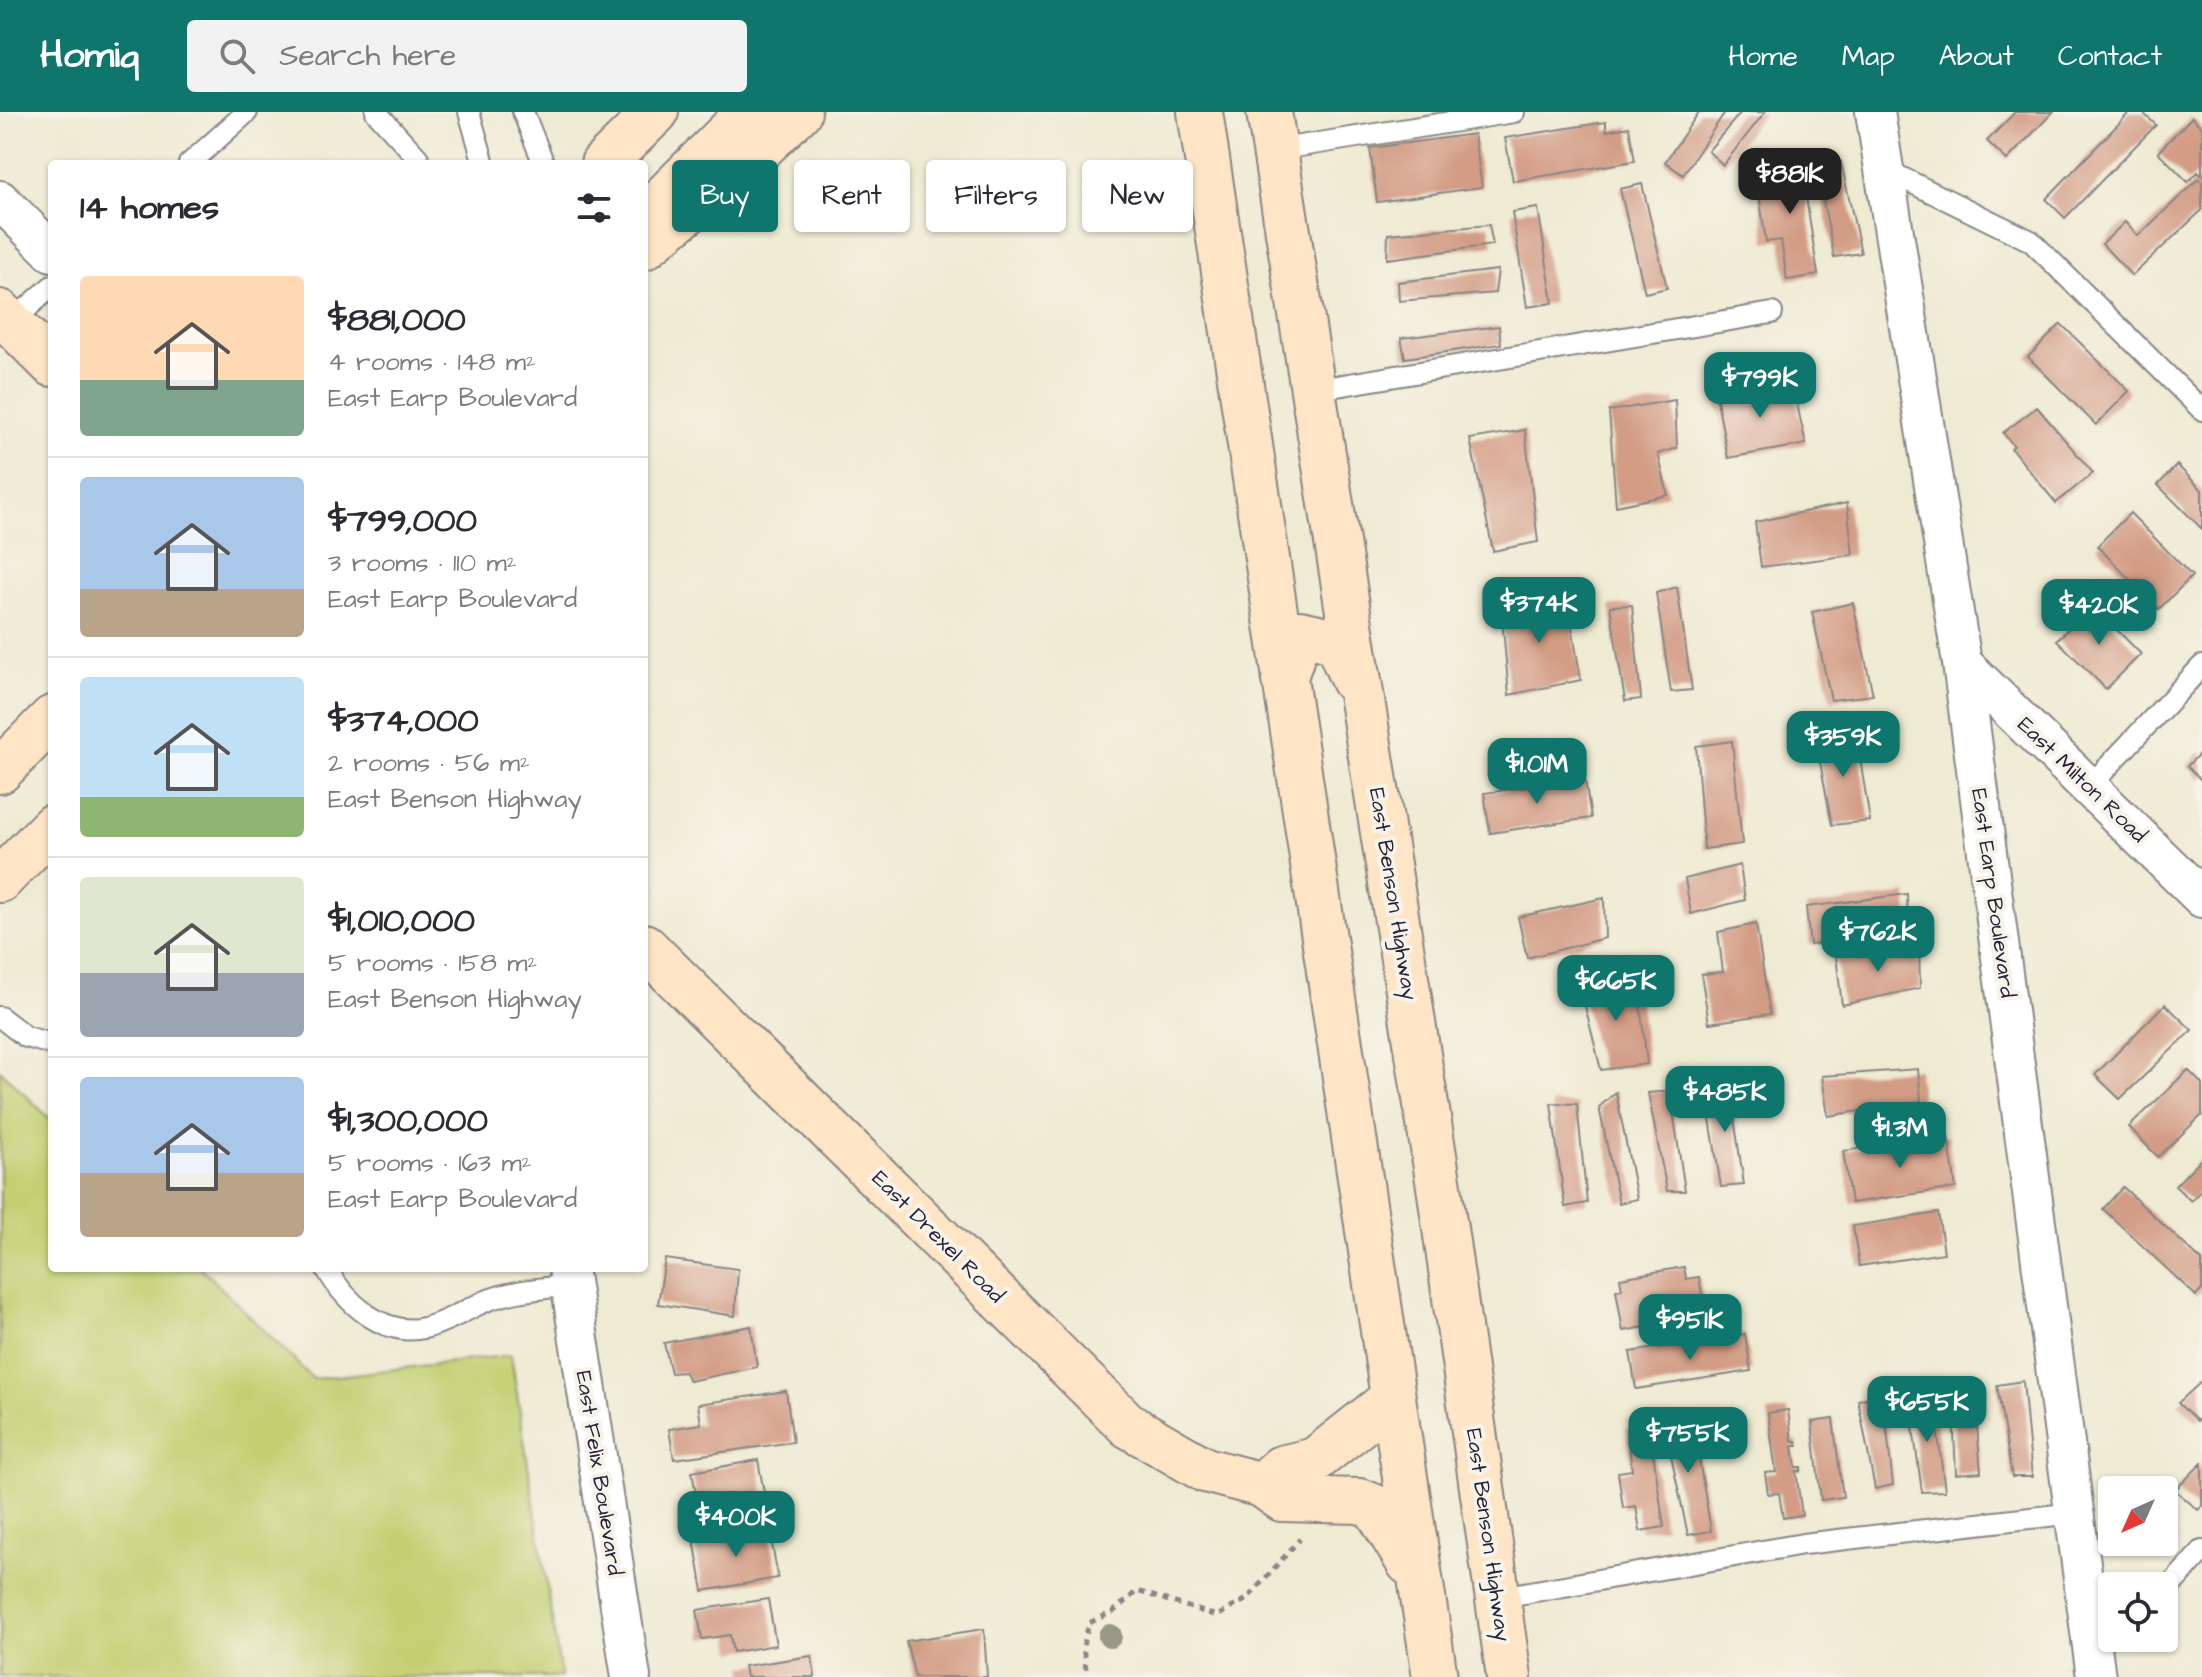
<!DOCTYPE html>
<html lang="en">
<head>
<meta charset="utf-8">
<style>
	body { margin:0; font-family:"Architects Daughter",sans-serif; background:#f2f2f3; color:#2b2b33; height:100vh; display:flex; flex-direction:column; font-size:30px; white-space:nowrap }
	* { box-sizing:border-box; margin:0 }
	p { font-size:26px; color:#7c7c81 }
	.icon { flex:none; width:44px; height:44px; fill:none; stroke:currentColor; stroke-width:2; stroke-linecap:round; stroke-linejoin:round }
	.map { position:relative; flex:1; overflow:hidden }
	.side { position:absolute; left:48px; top:48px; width:600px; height:1112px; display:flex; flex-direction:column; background:#fff; border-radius:8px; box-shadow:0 2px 6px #0004 }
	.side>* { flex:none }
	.hud { position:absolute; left:672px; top:48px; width:760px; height:72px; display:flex; gap:16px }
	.needle { width:52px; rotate:225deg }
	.controls { position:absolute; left:2098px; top:1364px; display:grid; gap:16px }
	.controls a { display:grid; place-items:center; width:80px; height:80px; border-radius:8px; background:#fff; box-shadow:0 2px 6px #0004; font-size:40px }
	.price { position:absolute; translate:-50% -68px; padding:0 18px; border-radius:16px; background:#0f766e; color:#fff; font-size:26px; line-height:52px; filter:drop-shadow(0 2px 4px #0008) }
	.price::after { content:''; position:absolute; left:50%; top:48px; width:24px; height:18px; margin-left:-12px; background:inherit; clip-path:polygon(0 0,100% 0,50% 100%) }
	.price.current { background:#222; color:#fff }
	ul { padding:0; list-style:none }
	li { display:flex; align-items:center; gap:24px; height:200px; padding:0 32px }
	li+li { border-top:2px solid #e1e1e2 }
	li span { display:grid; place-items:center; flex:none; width:224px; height:160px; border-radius:8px; color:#555 }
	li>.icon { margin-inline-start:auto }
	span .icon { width:96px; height:96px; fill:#fffc; stroke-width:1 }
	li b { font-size:34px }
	h2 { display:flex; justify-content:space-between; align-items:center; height:96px; padding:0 32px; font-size:34px }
	.tag { padding:0 28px; border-radius:8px; background:#fff; box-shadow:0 2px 6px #0004; font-size:28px; line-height:72px }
	.tag.current { background:#0f766e; color:#fff }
	header { display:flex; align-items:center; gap:48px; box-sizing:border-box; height:112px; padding:0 40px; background:#0f766e; color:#fff }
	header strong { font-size:38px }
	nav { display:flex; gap:44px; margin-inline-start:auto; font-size:28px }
	.search { width:560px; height:72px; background:#f2f2f3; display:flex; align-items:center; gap:20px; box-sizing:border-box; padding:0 28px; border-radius:8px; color:#7c7c81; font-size:30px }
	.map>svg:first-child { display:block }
	.green { fill:#c2d072; stroke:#727956; stroke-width:2 }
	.building { fill:#d39c85 }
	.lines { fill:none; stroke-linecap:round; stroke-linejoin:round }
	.lane-casing { stroke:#888686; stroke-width:24 }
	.street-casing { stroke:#888686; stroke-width:42 }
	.secondary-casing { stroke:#888686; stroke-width:48 }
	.path { stroke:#888686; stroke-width:5; stroke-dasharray:6 6; stroke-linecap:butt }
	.lane { stroke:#fff; stroke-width:20 }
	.street { stroke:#fff; stroke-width:38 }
	.secondary { stroke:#fde5c5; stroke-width:44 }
	.tree { fill:#998 }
	.labels { text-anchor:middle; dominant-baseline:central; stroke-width:8; stroke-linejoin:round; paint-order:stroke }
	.street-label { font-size:22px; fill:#22223b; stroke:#f7f3e8 }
</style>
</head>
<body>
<header>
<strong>Homiq</strong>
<div class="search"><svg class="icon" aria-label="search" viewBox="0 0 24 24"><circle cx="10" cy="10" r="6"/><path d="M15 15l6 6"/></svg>Search here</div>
<nav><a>Home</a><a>Map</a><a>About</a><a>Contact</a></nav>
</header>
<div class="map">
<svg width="2202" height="1565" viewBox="0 0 2202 1565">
	<rect width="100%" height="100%" fill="#f7f3e8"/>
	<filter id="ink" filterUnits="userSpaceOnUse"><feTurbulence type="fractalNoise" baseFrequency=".0125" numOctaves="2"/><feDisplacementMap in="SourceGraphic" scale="16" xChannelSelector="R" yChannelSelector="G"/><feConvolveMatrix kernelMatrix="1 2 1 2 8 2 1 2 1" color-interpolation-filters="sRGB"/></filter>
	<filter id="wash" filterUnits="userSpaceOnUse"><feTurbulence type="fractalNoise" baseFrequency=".006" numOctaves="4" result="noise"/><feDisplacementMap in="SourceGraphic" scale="32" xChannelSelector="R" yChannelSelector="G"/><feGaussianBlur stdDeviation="1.8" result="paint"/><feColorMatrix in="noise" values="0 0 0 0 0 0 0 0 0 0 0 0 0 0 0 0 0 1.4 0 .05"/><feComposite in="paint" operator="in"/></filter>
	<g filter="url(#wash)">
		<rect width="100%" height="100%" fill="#efead2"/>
		<!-- green -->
		<path class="green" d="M 0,958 L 52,1009 L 52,1156 L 201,1156 L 313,1267 L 511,1243 L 561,1565 L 0,1565 Z"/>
		<g id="blocks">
			<!-- building -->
			<path class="building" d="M 1699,0 L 1725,0 L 1683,63 L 1665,50 Z
				M 1741,0 L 1765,0 L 1723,53 L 1708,39 Z
				M 2015,0 L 2053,0 L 2007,48 L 1987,29 Z
				M 2130,0 L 2142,0 L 2156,13 L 2065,106 L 2046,87 Z
				M 2192,5 L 2202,16 L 2202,64 L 2198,60 L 2188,70 L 2158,40 Z
				M 1606,10 L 1606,19 L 1629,15 L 1635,49 L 1513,69 L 1505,26 Z
				M 1474,22 L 1482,75 L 1377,90 L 1370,36 Z
				M 1799,39 L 1818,163 L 1787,168 L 1781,128 L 1766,130 L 1759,82 L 1776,80 L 1770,43 Z
				M 1841,50 L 1861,141 L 1834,145 L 1816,52 Z
				M 2198,67 L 2202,70 L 2202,98 L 2132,164 L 2102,132 L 2125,110 L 2138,124 Z
				M 1642,72 L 1667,176 L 1645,181 L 1620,77 Z
				M 1538,96 L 1553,191 L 1527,195 L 1512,100 Z
				M 1489,113 L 1493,133 L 1387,147 L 1388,122 Z
				M 1498,158 L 1495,181 L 1399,189 L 1398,170 Z
				M 2061,212 L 2129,279 L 2096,313 L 2028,245 Z
				M 1499,214 L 1501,232 L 1405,246 L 1401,226 Z
				M 1792,270 L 1806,332 L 1728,346 L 1716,283 Z
				M 1675,288 L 1677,336 L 1658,342 L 1668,383 L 1616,394 L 1609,299 Z
				M 2037,295 L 2093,361 L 2056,391 L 2011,336 L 2014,334 L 2003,321 Z
				M 1525,318 L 1538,430 L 1493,439 L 1470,327 Z
				M 2177,353 L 2202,378 L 2202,417 L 2158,373 Z
				M 1847,391 L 1853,443 L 1761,455 L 1755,410 Z
				M 2130,401 L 2192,464 L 2159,497 L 2097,434 Z
				M 1677,475 L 1692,578 L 1671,580 L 1656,481 Z
				M 1567,485 L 1581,568 L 1509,583 L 1501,494 Z
				M 1853,491 L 1873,583 L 1831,588 L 1812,500 Z
				M 1632,493 L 1641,587 L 1625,589 L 1610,494 Z
				M 2092,493 L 2141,542 L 2106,577 L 2057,528 Z
				M 1856,622 L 1870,709 L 1832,713 L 1815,624 Z
				M 1732,629 L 1742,732 L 1704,737 L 1696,634 Z
				M 2202,639 L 2202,669 L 2187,654 Z
				M 1585,667 L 1591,706 L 1490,721 L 1484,681 Z
				M 1740,753 L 1745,788 L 1691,802 L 1685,767 Z
				M 1907,782 L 1908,819 L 1810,833 L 1806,795 Z
				M 1604,786 L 1605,826 L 1527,846 L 1518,805 Z
				M 1756,812 L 1770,902 L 1709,911 L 1701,862 L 1723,860 L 1718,820 Z
				M 1919,836 L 1920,876 L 1842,893 L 1836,844 Z
				M 1637,865 L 1647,952 L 1601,958 L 1580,874 Z
				M 2165,892 L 2192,918 L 2120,987 L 2095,963 Z
				M 1918,957 L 1921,989 L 1828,1004 L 1822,964 Z
				M 2188,958 L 2202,972 L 2202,1003 L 2158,1045 L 2129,1015 Z
				M 1728,965 L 1744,1073 L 1721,1075 L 1705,976 Z
				M 1670,979 L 1685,1079 L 1667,1079 L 1648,981 Z
				M 1616,980 L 1637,1087 L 1619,1091 L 1599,995 Z
				M 1551,991 L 1577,992 L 1587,1091 L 1565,1095 Z
				M 1948,1024 L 1956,1076 L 1851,1091 L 1843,1039 Z
				M 2202,1046 L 2202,1077 L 2191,1089 L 2175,1074 Z
				M 2123,1075 L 2202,1149 L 2202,1178 L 2196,1184 L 2103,1097 Z
				M 1938,1101 L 1944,1141 L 1859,1154 L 1853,1114 Z
				M 665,1147 L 738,1157 L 735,1204 L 658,1192 Z
				M 1684,1155 L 1686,1167 L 1699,1165 L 1706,1204 L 1623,1219 L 1616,1178 L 1622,1177 L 1620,1166 Z
				M 751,1214 L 757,1255 L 689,1269 L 685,1260 L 671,1261 L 664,1231 Z
				M 1745,1222 L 1751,1259 L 1636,1277 L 1630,1240 Z
				M 2023,1269 L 2032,1365 L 2012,1365 L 1997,1273 Z
				M 2202,1269 L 2202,1304 L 2197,1309 L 2178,1291 Z
				M 786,1279 L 793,1330 L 674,1347 L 669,1317 L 701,1312 L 698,1292 Z
				M 1974,1279 L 1981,1360 L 1956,1362 L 1952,1280 Z
				M 1883,1282 L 1893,1373 L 1875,1377 L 1858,1288 Z
				M 1933,1285 L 1945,1379 L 1922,1380 L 1909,1287 Z
				M 1788,1298 L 1792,1328 L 1797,1330 L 1798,1334 L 1793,1334 L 1796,1355 L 1801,1355 L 1801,1359 L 1796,1359 L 1802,1403 L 1783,1406 L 1779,1381 L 1768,1382 L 1765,1361 L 1776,1360 L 1768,1301 Z
				M 1692,1305 L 1711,1419 L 1688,1423 L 1664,1311 Z
				M 1833,1307 L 1843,1385 L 1821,1388 L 1812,1310 Z
				M 1649,1313 L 1664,1415 L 1640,1419 L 1636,1394 L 1623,1396 L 1618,1360 L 1632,1358 L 1627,1317 Z
				M 758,1348 L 767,1397 L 701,1409 L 692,1360 Z
				M 2202,1351 L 2202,1394 L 2198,1398 L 2175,1378 Z
				M 769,1415 L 778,1466 L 703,1479 L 694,1427 Z
				M 768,1487 L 776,1533 L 733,1540 L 730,1523 L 702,1527 L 697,1498 Z
				M 984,1517 L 987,1565 L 915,1565 L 906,1529 Z
				M 812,1544 L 815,1565 L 746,1565 L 744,1554 Z"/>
		</g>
	</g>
	<g filter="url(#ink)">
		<use href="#blocks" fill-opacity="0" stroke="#888686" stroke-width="2"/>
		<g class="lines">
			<!-- lane casing -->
			<g class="lane-casing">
				<path id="lane" d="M 376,0 L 418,46 L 412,52
					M 469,0 L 484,52
					M 523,0 L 544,52
					M 1275,38 L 1514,0
					M 189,52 L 247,0
					M 1884,57 L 2031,129 L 2202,298
					M 8,213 L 52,174
					M 1313,278 L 1772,201
					M 2089,675 L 2202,554
					M 0,905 L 26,925 L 52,932
					M 326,1156 C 345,1190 382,1225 424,1216 C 446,1211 465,1198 486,1189 C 512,1178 542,1177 570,1173
					M 2164,1481 L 2202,1439
					M 1496,1486 L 1803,1432 L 2074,1401"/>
			</g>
			<!-- street casing -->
			<g class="street-casing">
				<path id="street" d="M 1875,0 L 1962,551 L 2096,1565
					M 0,88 L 52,140
					M 1962,551 L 2202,786
					M 568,1156 L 631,1565"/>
			</g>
			<!-- secondary casing -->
			<g class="secondary-casing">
				<path id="secondary" d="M 1200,0 L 1435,1565
					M 1269,0 L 1440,1081 L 1509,1565
					M 603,52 L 656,0
					M 644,105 L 749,0
					M 644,135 L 727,68 L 799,0
					M 0,200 L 52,252
					M 1284,568 L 1300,521 L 1336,529 L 1353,568
					M 0,659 L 52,606
					M 0,768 L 52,715
					M 644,834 L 1129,1314 L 1205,1358 L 1262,1373 L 1282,1387 L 1360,1389 L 1375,1395 L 1409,1451
					M 1262,1373 L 1281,1356 L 1315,1348 L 1392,1287"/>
			</g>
			<!-- path -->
			<path class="path" d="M 1086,1557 L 1083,1535 L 1089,1511 L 1113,1500 L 1137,1479 L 1217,1504 L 1247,1487 L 1300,1427"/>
			<!-- lane -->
			<use href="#lane" class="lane"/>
			<!-- street -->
			<use href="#street" class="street"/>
			<!-- secondary -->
			<use href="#secondary" class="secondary"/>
		</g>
		<!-- trees -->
		<circle class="tree" cx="1110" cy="1524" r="12"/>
	</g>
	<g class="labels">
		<!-- street labels -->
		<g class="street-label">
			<text transform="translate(2082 668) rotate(44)">East Milton Road</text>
			<text transform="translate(1993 781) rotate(82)">East Earp Boulevard</text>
			<text transform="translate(1393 782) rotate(81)">East Benson Highway</text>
			<text transform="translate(938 1125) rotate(45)">East Drexel Road</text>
			<text transform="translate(599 1361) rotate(81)">East Felix Boulevard</text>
			<text transform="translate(1488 1423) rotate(82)">East Benson Highway</text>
		</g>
	</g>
</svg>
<div class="controls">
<a><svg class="needle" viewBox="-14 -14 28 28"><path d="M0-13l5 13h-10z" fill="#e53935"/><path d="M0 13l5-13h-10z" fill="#7c7c81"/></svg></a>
<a><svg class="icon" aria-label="locate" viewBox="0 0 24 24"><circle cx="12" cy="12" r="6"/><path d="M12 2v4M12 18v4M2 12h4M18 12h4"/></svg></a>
</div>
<b class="price current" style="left:1790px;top:104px">$881K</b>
<b class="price" style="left:1760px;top:308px">$799K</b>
<b class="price" style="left:1539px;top:533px">$374K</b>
<b class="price" style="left:2099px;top:535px">$420K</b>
<b class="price" style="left:1843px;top:667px">$359K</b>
<b class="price" style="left:1537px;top:694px">$1.01M</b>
<b class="price" style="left:1878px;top:862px">$762K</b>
<b class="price" style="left:1616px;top:911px">$665K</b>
<b class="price" style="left:1725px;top:1022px">$485K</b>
<b class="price" style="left:1900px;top:1058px">$1.3M</b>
<b class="price" style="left:1690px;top:1250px">$951K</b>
<b class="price" style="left:1927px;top:1332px">$655K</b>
<b class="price" style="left:1688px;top:1363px">$755K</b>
<b class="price" style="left:736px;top:1447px">$400K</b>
<div class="hud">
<a class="tag current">Buy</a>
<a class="tag">Rent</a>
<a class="tag">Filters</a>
<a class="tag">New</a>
</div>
<section class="side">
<h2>14 homes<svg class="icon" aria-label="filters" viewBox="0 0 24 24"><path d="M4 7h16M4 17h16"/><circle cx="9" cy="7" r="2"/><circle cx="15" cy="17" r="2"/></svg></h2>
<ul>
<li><span style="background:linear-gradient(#ffd9b3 65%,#7fa58c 0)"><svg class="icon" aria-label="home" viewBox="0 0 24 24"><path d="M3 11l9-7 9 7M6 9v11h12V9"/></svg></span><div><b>$881,000</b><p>4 rooms · 148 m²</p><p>East Earp Boulevard</p></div></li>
<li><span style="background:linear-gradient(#a9c7e8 70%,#b9a48a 0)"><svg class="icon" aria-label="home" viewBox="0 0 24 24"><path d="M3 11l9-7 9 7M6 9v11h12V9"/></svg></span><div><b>$799,000</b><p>3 rooms · 110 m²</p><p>East Earp Boulevard</p></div></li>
<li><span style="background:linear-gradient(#bfe0f5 75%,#8fb573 0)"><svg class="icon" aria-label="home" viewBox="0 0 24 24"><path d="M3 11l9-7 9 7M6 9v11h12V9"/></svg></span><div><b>$374,000</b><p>2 rooms · 56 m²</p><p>East Benson Highway</p></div></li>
<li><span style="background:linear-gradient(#dfe7d0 60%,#9aa5b1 0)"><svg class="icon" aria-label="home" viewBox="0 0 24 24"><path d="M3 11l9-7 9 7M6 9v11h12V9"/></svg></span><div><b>$1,010,000</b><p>5 rooms · 158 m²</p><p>East Benson Highway</p></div></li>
<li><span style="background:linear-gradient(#a9c7e8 60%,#b9a48a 0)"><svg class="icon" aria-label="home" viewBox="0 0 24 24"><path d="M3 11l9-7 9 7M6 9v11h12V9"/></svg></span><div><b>$1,300,000</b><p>5 rooms · 163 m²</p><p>East Earp Boulevard</p></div></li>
</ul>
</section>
</div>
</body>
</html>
